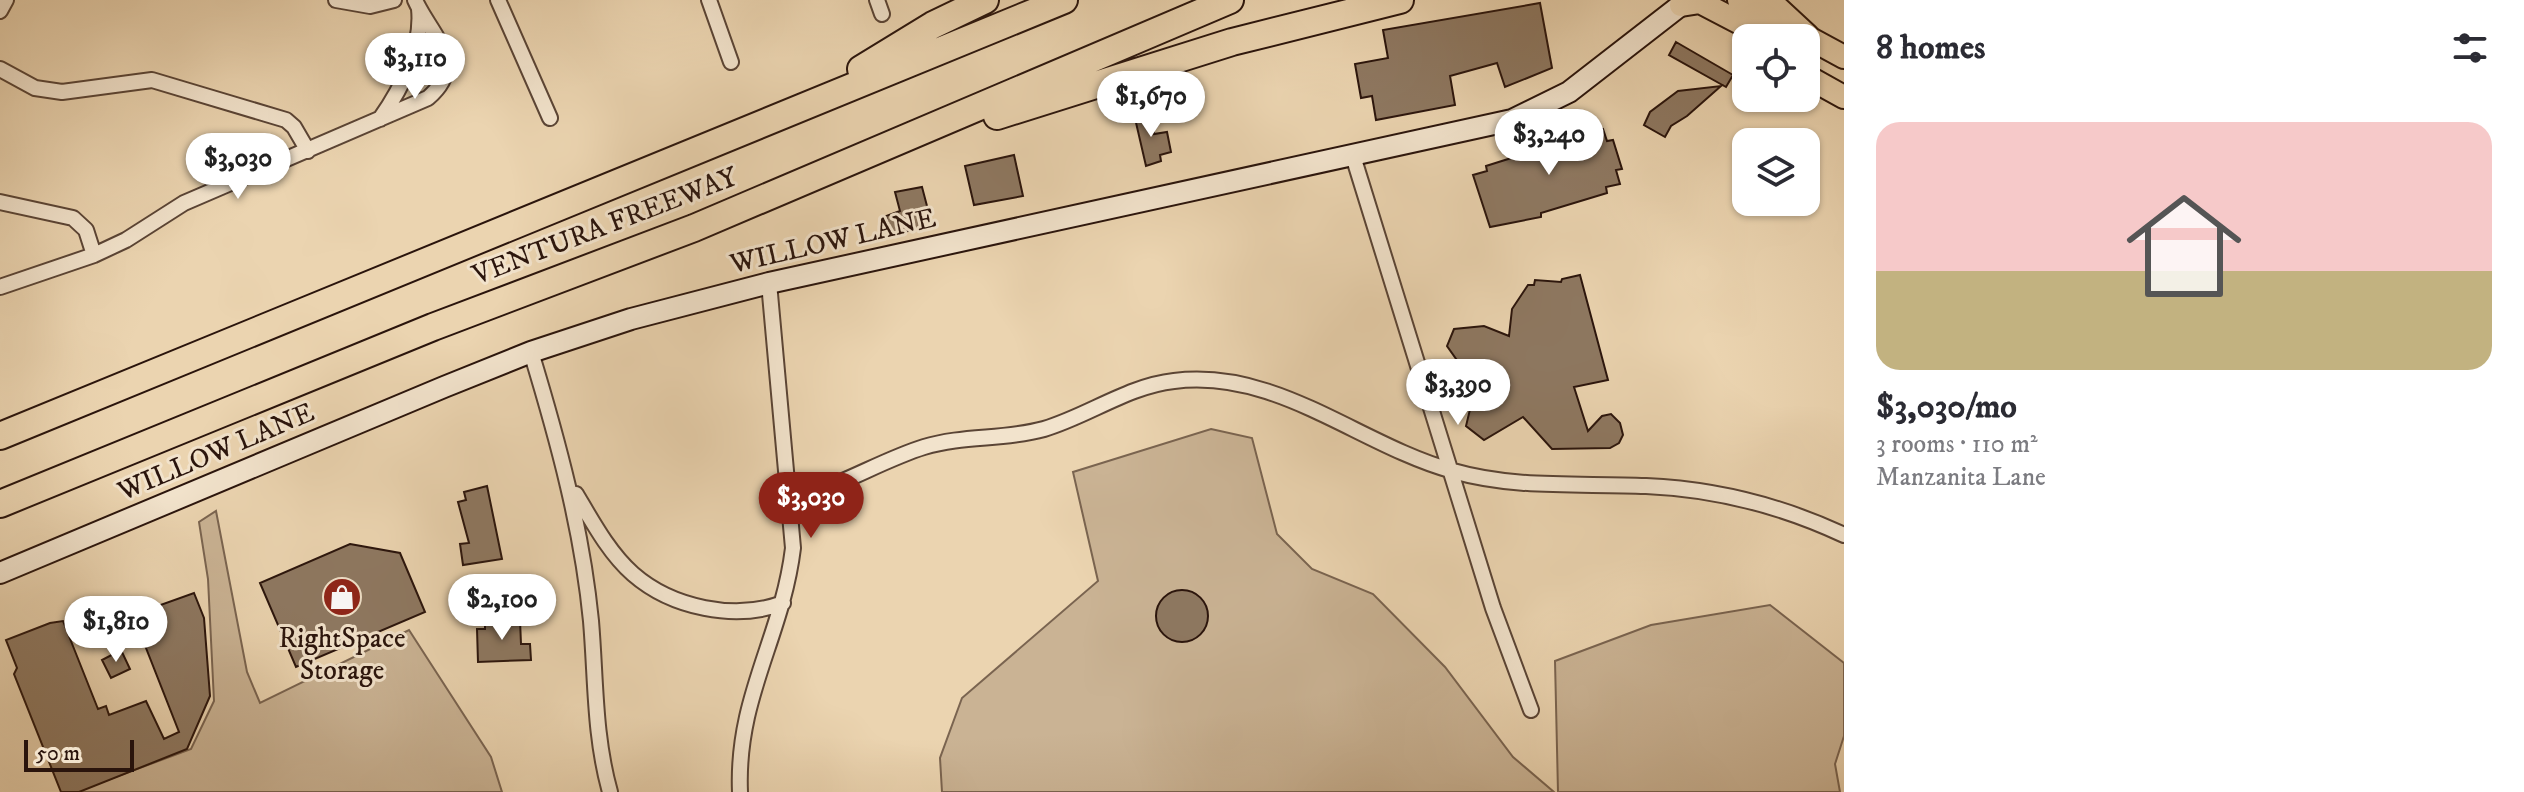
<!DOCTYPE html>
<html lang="en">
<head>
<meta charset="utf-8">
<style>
	body { margin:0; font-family:"IM FELL DW Pica",serif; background:#f2f2f3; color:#2b2b33; height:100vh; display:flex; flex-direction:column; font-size:30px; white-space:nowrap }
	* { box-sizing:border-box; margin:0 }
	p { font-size:26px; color:#7c7c81 }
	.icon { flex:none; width:44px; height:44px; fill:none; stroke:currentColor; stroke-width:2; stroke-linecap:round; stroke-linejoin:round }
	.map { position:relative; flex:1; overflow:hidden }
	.side { display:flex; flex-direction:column; background:#fff; width:680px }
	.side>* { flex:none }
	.buttons { position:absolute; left:1732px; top:24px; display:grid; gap:16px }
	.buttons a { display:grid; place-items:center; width:88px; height:88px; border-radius:16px; background:#fff; box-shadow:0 2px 6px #0004; font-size:40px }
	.scale { position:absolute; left:24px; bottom:20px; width:110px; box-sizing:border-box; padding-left:8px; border:4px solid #2a140c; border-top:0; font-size:22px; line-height:28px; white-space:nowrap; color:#2a140c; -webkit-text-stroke:6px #f2e3cc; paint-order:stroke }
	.price { position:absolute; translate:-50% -68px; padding:0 18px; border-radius:28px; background:#fff; color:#222; font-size:26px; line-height:52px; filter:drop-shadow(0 2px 4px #0008) }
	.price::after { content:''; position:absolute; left:50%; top:48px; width:24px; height:18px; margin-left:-12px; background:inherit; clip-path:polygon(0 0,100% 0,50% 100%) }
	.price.current { background:#8f2418; color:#fff }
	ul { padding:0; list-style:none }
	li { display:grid; align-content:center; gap:16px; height:424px; padding:0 32px }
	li+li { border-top:2px solid #e1e1e2 }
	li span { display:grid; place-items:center; height:248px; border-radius:24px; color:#555 }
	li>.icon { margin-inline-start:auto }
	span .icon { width:144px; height:144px; fill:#fffc; stroke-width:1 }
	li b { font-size:34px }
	h2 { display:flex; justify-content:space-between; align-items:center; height:96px; padding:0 32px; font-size:34px }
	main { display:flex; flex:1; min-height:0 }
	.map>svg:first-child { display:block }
	.green { fill:#cab394; stroke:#7a6450; stroke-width:2 }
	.building { fill:#8e7861; stroke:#2a140c; stroke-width:2 }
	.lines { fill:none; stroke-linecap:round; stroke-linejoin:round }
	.street-casing { stroke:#5a4435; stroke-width:18 }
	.secondary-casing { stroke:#2a140c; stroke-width:24 }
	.primary-casing { stroke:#2a140c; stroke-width:26 }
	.highway-casing { stroke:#2a140c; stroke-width:30 }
	.street { stroke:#f2e3cc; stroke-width:14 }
	.secondary { stroke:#f2e3cc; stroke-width:20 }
	.primary { stroke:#ebd4b0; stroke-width:22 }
	.highway { stroke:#ebd4b0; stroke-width:26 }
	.labels { text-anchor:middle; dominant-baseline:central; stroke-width:6; stroke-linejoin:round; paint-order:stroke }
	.street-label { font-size:28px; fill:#2a140c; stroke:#f2e3cc }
	.poi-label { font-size:28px; fill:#2a140c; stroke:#f2e3cc }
</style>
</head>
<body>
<main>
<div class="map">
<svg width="1844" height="792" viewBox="0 0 1844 792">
	<rect width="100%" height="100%" fill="#ebd4b0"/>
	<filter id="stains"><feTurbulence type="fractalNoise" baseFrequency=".0025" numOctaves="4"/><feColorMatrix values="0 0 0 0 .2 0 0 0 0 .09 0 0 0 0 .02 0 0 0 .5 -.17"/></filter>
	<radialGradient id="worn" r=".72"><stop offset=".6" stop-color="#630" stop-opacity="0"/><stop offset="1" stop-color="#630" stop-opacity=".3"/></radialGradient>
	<!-- green -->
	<path class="green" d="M 1211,429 L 1252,438 L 1277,534 L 1312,569 L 1373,594 L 1445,667 L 1513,757 L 1554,792 L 942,792 L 940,758 L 962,698 L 1098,581 L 1073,472 Z
		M 216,511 L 247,672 L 260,703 L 409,630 L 491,757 L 502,792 L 75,792 L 191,749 L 214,701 L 208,579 L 199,522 Z
		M 1770,605 L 1844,663 L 1844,736 L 1835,764 L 1840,792 L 1558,792 L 1555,661 L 1651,625 Z"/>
	<!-- building -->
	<path class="building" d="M 1540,3 L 1552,68 L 1505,87 L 1497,63 L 1450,76 L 1455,105 L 1376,120 L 1372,96 L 1361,98 L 1355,64 L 1388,58 L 1383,30 Z
		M 1676,42 L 1733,75 L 1726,87 L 1669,55 Z
		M 1721,86 L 1687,116 L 1671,126 L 1665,137 L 1644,125 L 1650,112 L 1678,91 Z
		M 1148,110 L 1154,134 L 1167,132 L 1171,152 L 1160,155 L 1161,161 L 1146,166 L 1134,114 Z
		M 1587,129 L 1589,133 L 1603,129 L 1607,141 L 1613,140 L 1622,169 L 1616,170 L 1620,184 L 1606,187 L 1607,193 L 1541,213 L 1541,217 L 1490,227 L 1473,175 L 1487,171 L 1486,166 L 1524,154 L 1523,149 Z
		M 1014,155 L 1023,196 L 974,205 L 965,166 Z
		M 922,187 L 932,225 L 892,235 L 886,216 L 900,211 L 895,192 Z
		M 1580,275 L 1608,380 L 1574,387 L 1588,431 L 1602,416 L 1611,414 L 1620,423 L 1623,435 L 1619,443 L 1610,448 L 1552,449 L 1523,417 L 1484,440 L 1466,426 L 1478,376 L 1459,363 L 1447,346 L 1454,329 L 1484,326 L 1509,336 L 1512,309 L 1528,285 L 1534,285 L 1535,280 L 1561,282 L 1562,279 Z
		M 487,486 L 502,559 L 463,565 L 460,544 L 469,543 L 458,502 L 466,500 L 464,492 Z
		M 350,544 L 400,553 L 425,612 L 296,667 L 260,583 Z
		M1156 616a26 26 0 1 1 52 0a26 26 0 1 1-52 0Z
		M 194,593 L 204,618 L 210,696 L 187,749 L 79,792 L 61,792 L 14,674 L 17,668 L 6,640 L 50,623 L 63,621 L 98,709 L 106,706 L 109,715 L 146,701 L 164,739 L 179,732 L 135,620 L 138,613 Z
		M 520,620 L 521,644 L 530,644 L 531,660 L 478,662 L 477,629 L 485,629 L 485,621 Z
		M 121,650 L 130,669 L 111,678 L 102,660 Z"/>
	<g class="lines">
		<!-- street casing -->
		<g class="street-casing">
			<path id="street" d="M 336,0 L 370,6 L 394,0
				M 498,0 L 550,118
				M 709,0 L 731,62
				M 877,0 L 882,14
				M 0,11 L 6,0
				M 409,62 L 444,77
				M 0,69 L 35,88 L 62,92 L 152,80 L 286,120 L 294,127 L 308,151
				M 380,119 C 401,89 423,47 419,9
				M 1353,156 L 1493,608 L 1531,710
				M 0,202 L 73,218 L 86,230 L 94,255
				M 0,287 L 94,255 L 126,240 L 184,203 L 428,98 C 469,63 430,34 415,0
				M 531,352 C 558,441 582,529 591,621 C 596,680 594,735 610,792
				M 576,494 C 592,521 609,553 633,574 C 672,608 735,621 783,603
				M 789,499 C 835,490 879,461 924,447 C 963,435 1005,440 1044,429 C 1088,416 1128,386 1174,381 C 1277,368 1359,445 1453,471 C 1515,489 1581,483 1646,486 C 1716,489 1780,505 1844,535
				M 740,792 C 736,697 782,638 793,548 L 769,283"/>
		</g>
		<!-- secondary casing -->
		<g class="secondary-casing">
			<path id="secondary" d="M 0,573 L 444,387 L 531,352 L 631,319 L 769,283 L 1512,120 L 1569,92 L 1681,5"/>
		</g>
		<!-- primary casing -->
		<g class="primary-casing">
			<path id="primary" d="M 1739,0 L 1844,57
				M 1681,5 L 1700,2 L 1769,38
				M 1806,76 L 1844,97"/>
		</g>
		<!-- highway casing -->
		<g class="highway-casing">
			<path id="highway" d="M 1766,0 L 1806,37
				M 861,69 L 933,25 L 985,0
				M 997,116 L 1232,42 L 1400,0
				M 0,436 L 1064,0
				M 0,504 L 433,327 L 694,228 L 1230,0"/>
		</g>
		<!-- street -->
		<use href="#street" class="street"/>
		<!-- secondary -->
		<use href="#secondary" class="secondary"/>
		<!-- primary -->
		<use href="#primary" class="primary"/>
		<!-- highway -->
		<use href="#highway" class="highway"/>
	</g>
	<!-- icons -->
	<defs>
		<g id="shop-disc" transform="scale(2)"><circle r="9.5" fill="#8f2418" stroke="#f2e3cc"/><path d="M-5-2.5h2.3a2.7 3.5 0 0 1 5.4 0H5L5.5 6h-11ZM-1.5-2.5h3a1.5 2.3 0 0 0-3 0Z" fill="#fff"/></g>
	</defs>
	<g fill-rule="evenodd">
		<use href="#shop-disc" x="342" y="597"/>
	</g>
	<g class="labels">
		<!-- street labels -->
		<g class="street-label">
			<text transform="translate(605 226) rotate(-21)">VENTURA FREEWAY</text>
			<text transform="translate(833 241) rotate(-13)">WILLOW LANE</text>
			<text transform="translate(216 452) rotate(-23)">WILLOW LANE</text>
		</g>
		<!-- poi labels -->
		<g class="poi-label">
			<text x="342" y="638">RightSpace<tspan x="342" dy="32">Storage</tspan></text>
		</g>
	</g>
	<rect width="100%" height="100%" filter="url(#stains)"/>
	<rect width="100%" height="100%" fill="url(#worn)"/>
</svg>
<div class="buttons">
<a><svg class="icon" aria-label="locate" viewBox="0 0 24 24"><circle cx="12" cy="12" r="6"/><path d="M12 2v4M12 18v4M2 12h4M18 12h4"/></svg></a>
<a><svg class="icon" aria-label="layers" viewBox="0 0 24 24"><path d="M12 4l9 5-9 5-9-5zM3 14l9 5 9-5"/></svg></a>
</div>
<div class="scale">50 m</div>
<b class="price" style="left:415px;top:101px">$3,110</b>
<b class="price" style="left:1151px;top:139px">$1,670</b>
<b class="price" style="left:1549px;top:177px">$3,240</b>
<b class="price" style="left:238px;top:201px">$3,030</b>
<b class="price" style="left:1458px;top:427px">$3,390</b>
<b class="price current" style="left:811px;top:540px">$3,030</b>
<b class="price" style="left:502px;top:642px">$2,100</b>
<b class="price" style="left:116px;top:664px">$1,810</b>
</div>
<section class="side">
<h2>8 homes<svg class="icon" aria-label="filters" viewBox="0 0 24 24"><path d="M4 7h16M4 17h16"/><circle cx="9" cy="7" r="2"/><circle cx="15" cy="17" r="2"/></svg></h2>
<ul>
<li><span style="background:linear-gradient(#f6c9c9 60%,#c2b280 0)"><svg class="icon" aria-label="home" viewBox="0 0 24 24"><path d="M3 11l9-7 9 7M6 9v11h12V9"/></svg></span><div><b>$3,030/mo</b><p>3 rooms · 110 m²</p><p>Manzanita Lane</p></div></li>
</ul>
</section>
</main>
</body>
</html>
